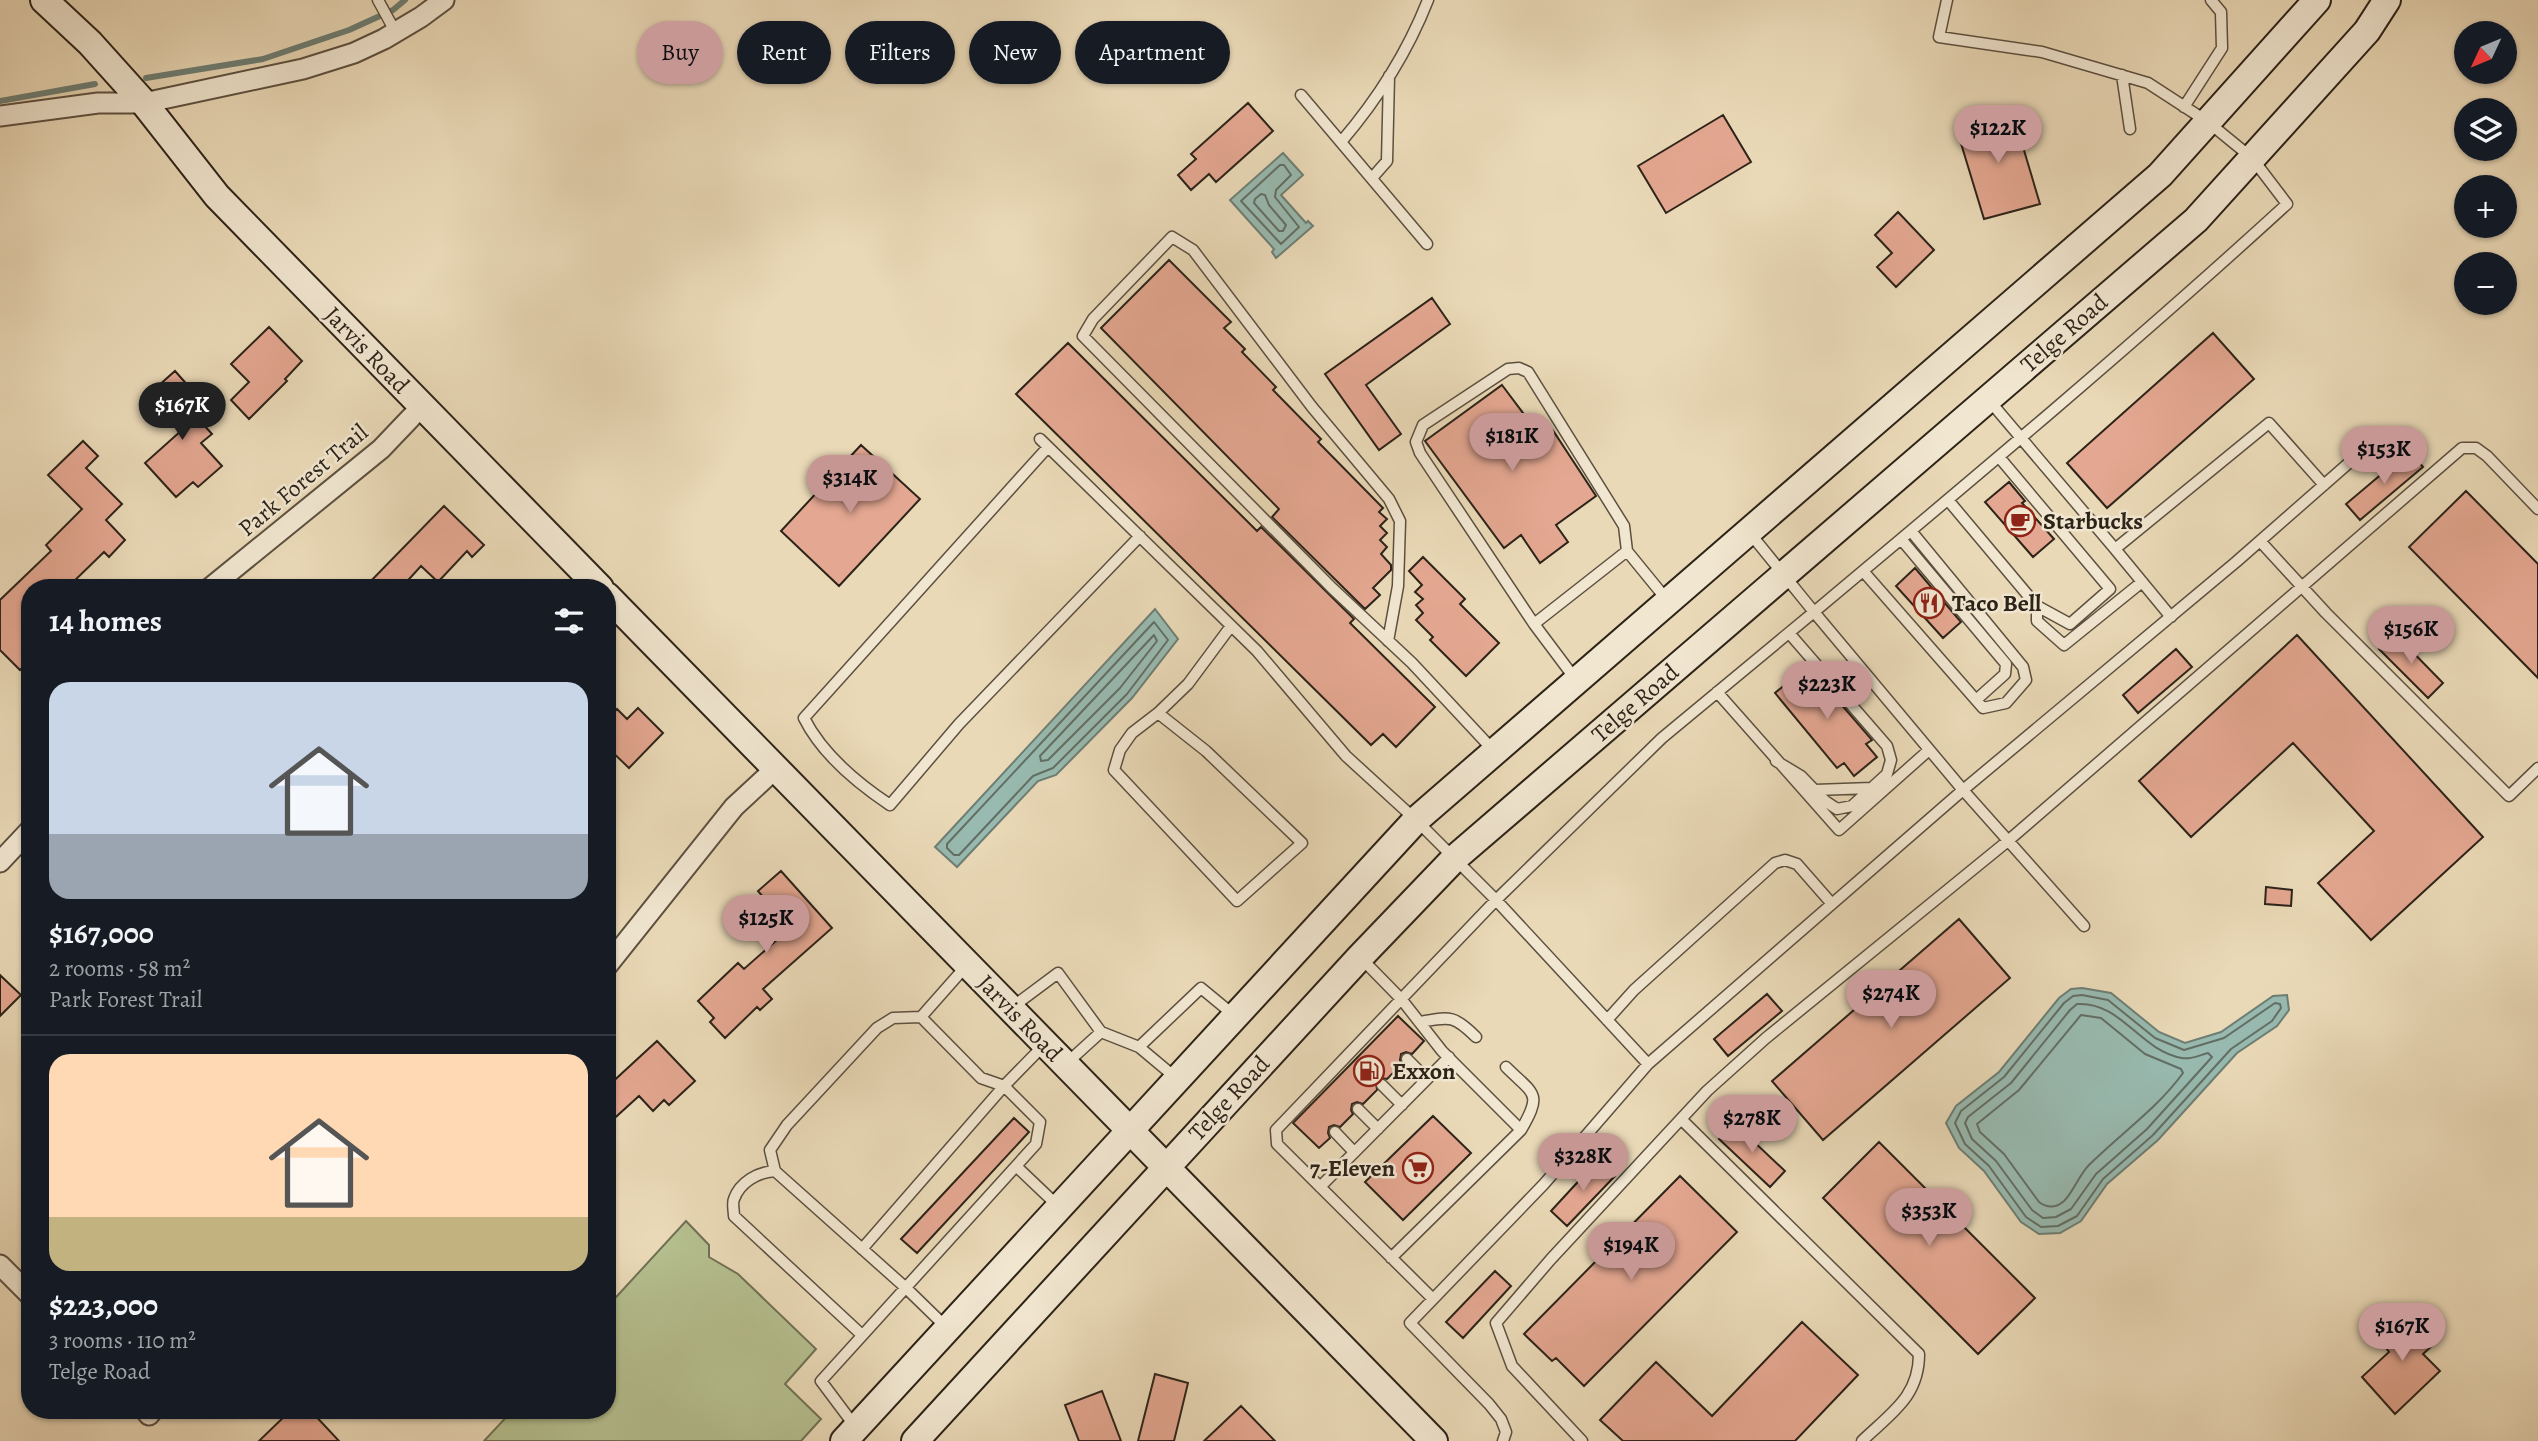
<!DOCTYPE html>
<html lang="en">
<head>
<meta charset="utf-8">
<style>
	body { margin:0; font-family:Alegreya,serif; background:#20242c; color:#f1f3f6; height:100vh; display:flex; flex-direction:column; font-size:26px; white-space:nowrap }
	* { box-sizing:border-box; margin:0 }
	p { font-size:23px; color:#9ea1a6 }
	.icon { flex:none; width:38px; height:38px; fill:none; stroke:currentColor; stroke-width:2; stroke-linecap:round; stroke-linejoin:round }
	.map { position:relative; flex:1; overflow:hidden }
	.side { position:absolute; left:21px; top:579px; width:595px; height:840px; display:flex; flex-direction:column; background:#171b24; border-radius:28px; box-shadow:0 2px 5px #0004 }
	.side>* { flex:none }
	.banner { position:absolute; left:637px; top:21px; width:665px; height:63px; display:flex; gap:14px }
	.needle { width:46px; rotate:226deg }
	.fabs { position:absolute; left:2454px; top:21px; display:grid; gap:14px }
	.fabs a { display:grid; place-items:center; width:63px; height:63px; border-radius:50%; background:#171b24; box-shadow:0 2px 5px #0004; font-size:35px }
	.price { position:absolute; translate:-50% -60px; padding:0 16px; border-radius:24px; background:#c59692; color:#111; font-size:23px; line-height:46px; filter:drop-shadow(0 2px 4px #0008) }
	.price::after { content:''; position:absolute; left:50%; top:42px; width:21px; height:16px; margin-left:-10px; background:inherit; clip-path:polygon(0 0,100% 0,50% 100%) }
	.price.current { background:#222; color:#fff }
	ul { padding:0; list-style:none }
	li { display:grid; align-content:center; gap:14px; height:371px; padding:0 28px }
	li+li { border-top:2px solid #363941 }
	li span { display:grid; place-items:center; height:217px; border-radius:21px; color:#555 }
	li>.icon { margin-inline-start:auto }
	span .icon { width:126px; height:126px; fill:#fffc; stroke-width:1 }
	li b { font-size:30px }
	h2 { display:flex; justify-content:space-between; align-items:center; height:84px; padding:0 28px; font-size:30px }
	.chip { padding:0 24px; border-radius:32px; background:#171b24; box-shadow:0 2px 5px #0004; font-size:24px; line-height:63px }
	.chip.current { background:#c59692; color:#111 }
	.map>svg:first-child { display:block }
	.green { fill:#b5bf8f; stroke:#707154; stroke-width:2 }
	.water { fill:#98bab0; stroke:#6d7e74; stroke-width:2 }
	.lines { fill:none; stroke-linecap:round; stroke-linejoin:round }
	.shore { stroke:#626e64; stroke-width:2 }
	.stream { stroke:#6d7e74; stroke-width:6 }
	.building { fill:#e4a791; stroke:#2c2319; stroke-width:2 }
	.lane-casing { stroke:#5c5040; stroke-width:13 }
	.street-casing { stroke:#5c5040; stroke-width:23 }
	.secondary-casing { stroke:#2c2319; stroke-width:30 }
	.lane { stroke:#f1e6d0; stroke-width:10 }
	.street { stroke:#f1e6d0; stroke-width:19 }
	.secondary { stroke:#f1e6d0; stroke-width:26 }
	.labels { text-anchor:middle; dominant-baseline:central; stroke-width:5; stroke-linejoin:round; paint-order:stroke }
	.street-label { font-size:24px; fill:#2c2319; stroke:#f1e6d0 }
	.poi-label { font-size:24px; font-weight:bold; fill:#2c2319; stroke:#f1e6d0; text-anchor:start }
</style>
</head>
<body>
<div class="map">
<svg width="2538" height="1441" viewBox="0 0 2538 1441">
	<rect width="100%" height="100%" fill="#ead9b7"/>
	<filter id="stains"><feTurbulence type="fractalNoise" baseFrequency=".00286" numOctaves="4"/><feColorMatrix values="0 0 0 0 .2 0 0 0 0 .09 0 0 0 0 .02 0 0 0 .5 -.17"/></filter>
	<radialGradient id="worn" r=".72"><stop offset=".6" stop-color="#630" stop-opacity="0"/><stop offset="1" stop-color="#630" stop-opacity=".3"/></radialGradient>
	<!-- green -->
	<path class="green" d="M 686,1221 L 709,1245 L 709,1257 L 738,1274 L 816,1349 L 785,1384 L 821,1419 L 801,1441 L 484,1441 L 512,1411 L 607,1410 L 607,1307 Z"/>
	<!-- water -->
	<path class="water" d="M 1283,153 L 1303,175 L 1281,195 L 1306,223 L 1308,221 L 1313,226 L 1276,258 L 1272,252 L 1274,249 L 1230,200 Z
		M 1155,609 L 1178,639 L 1132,698 L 1056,775 L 1038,781 L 957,867 L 935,847 Z
		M 2082,988 L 2111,993 L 2159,1032 L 2185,1043 L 2221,1032 L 2273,996 L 2287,995 L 2289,1010 L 2277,1026 L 2237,1053 L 2158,1140 L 2107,1184 L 2081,1221 L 2060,1233 L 2039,1234 L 2021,1222 L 1984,1171 L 1959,1148 L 1946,1123 L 1956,1106 L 1999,1072 L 2059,998 L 2071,989 Z"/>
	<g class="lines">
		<!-- shore -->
		<path class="shore" d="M 1280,165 L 1284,165 L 1291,175 L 1276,190 L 1275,197 L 1299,227 L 1281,244 L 1241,201 Z
			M 1261,194 L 1265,195 L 1269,205 L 1286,225 L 1283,231 L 1279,231 L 1254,203 L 1255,199 Z
			M 1154,622 L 1168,640 L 1127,694 L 1053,768 L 1033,776 L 959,855 L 954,855 L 947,848 L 947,844 Z
			M 1154,635 L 1157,641 L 1120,688 L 1048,760 L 1041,761 L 1040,756 Z
			M 2082,995 L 2108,1000 L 2155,1038 L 2184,1050 L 2224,1038 L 2275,1003 L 2280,1004 L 2281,1008 L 2272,1021 L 2231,1049 L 2153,1135 L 2103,1179 L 2077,1216 L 2058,1226 L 2041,1227 L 2026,1217 L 1989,1166 L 1965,1144 L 1955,1123 L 1961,1111 L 2004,1077 L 2064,1003 L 2073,996 Z
			M 2077,1004 C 2121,1001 2140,1051 2182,1058 C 2190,1060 2200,1055 2208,1053 L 2212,1057 L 2147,1129 L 2096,1174 L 2071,1209 L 2056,1217 L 2043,1218 L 2032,1210 L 1996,1161 L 1972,1139 L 1965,1123 L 1968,1117 L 2011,1083 L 2070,1010 Z
			M 2081,1015 L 2101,1018 L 2145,1054 L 2181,1069 L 2183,1073 C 2157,1109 2120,1134 2089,1165 C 2079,1175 2074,1191 2064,1201 C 2056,1208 2047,1208 2039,1202 L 2004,1154 L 1980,1132 L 1977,1124 L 2019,1090 Z"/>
		<!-- stream -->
		<path class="stream" d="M 146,78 L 263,59 L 349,30 L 393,10 L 405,0
			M 0,101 L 95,84"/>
	</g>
	<!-- building -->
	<path class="building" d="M 1248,103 L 1273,131 L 1216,182 L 1209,174 L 1191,190 L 1178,175 L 1196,159 L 1191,154 Z
		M 2012,110 L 2040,204 L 1984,219 L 1956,127 Z
		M 1723,115 L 1751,162 L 1666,213 L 1638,166 Z
		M 1898,212 L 1934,250 L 1896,287 L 1877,267 L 1892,253 L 1875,235 Z
		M 1169,260 L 1231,322 L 1224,328 L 1245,349 L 1242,352 L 1276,387 L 1273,390 L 1321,439 L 1318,442 L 1383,508 L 1379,512 L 1387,519 L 1380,526 L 1387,533 L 1380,540 L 1387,547 L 1381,554 L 1391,565 L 1391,570 L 1373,588 L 1380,595 L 1365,609 L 1272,517 L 1279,509 L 1101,328 Z
		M 1432,298 L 1450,324 L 1366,385 L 1401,434 L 1379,450 L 1325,374 Z
		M 269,327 L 302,361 L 285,379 L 287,381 L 249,419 L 231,400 L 249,382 L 231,364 Z
		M 2213,333 L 2254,379 L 2107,508 L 2067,463 Z
		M 1068,343 L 1257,531 L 1261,527 L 1354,619 L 1350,623 L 1435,707 L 1396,747 L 1383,734 L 1371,745 L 1016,394 Z
		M 175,371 L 191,389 L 180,399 L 212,434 L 201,443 L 222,466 L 198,487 L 193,482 L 176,497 L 145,463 L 182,430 L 149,394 Z
		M 1502,385 L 1541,437 L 1552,429 L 1596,496 L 1556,525 L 1568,542 L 1540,563 L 1521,535 L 1504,548 L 1425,441 Z
		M 83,441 L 98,456 L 86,468 L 122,504 L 106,520 L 125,540 L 109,557 L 104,552 L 67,588 L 30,588 L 30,661 L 20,670 L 0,650 L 0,600 L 51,551 L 46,545 L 82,509 L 48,475 Z
		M 861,445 L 920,499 L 839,586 L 781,531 Z
		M 2409,451 L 2423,467 L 2360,520 L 2346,504 Z
		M 2009,482 L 2025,501 L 2022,503 L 2054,539 L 2033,557 L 1985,502 Z
		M 2466,491 L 2538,564 L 2538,678 L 2409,547 Z
		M 444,506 L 484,545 L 472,557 L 467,551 L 438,582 L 421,566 L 401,588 L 364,588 Z
		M 1423,557 L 1465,599 L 1460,604 L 1499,643 L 1466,676 L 1430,640 L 1433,637 L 1416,620 L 1423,613 L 1416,605 L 1423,599 L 1415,592 L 1422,585 L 1409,571 Z
		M 1915,568 L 1961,622 L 1943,638 L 1896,586 Z
		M 2395,634 L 2443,683 L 2428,698 L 2379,649 Z
		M 2297,635 L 2483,837 L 2371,940 L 2318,883 L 2374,831 L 2293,743 L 2191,837 L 2139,781 Z
		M 2176,649 L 2192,667 L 2138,713 L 2123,695 Z
		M 1808,666 L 1872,740 L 1866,744 L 1877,757 L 1854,776 L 1844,763 L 1837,768 L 1775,693 Z
		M 638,708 L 663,733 L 629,768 L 607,747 L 607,719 L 617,709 L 627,719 Z
		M 781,871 L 832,928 L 763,989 L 772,999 L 760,1010 L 757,1007 L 725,1038 L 710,1022 L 714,1018 L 698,1001 L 738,963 L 744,969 L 779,938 L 752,908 L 764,898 L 758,891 Z
		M 2266,887 L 2292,890 L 2291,906 L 2265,904 Z
		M 1959,919 L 2010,978 L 1823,1140 L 1772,1081 Z
		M 0,975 L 21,995 L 0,1016 Z
		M 1767,994 L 1782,1011 L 1728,1056 L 1714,1039 Z
		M 1398,1016 L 1424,1041 L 1412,1054 L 1406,1052 L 1401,1054 L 1400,1060 L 1402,1064 L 1387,1079 L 1381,1078 L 1376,1080 L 1377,1090 L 1363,1104 L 1357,1102 L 1352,1104 L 1351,1110 L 1353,1114 L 1340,1127 L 1334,1125 L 1329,1127 L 1328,1133 L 1330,1138 L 1319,1148 L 1293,1123 Z
		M 657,1041 L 695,1081 L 669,1105 L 664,1100 L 653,1111 L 639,1096 L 607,1125 L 607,1087 Z
		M 1433,1116 L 1471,1153 L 1403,1220 L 1365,1182 Z
		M 1014,1118 L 1029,1132 L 917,1253 L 901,1239 Z
		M 1734,1123 L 1785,1171 L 1770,1187 L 1719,1139 Z
		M 1879,1142 L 2035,1298 L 1978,1354 L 1823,1198 Z
		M 1598,1160 L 1615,1176 L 1567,1226 L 1551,1211 Z
		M 1680,1176 L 1737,1232 L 1584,1386 L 1556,1358 L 1552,1361 L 1524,1334 Z
		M 1495,1271 L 1511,1286 L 1463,1338 L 1446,1322 Z
		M 2399,1306 L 2434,1344 L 2423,1354 L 2440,1371 L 2395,1414 L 2362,1377 L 2389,1352 L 2383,1344 L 2394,1334 L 2382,1322 Z
		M 1802,1322 L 1858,1375 L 1795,1441 L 1623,1441 L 1600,1420 L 1656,1362 L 1712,1416 Z
		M 1155,1374 L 1188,1383 L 1174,1441 L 1138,1441 Z
		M 1102,1391 L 1121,1441 L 1079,1441 L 1065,1405 Z
		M 1241,1406 L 1275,1441 L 1204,1441 Z
		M 291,1410 L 310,1410 L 339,1441 L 259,1441 Z"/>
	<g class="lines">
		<!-- lane casing -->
		<g class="lane-casing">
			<path id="lane" d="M 378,0 L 396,33
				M 2122,75 L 2130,129
				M 1301,95 L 1427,244
				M 2184,107 L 2222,48 L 2221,12 L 2211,0
				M 1341,142 C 1377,100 1408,51 1428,0
				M 1372,178 L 1387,161 L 1389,76
				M 1988,399 L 2115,549 L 2269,423 L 2324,485
				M 1040,439 L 1257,651 L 1346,756 L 1416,820 L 1496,900 L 1662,738 L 1814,612 L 1963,790 L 2236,562 L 2383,433
				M 1048,447 L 804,718 C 822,754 857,783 890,805 L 959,724 L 1140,536
				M 1948,500 L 2037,606 L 2070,624 L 2110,589 L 1999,457
				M 1749,532 L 1814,612 C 1974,478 2133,345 2287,204 L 2252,158 L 2208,122 L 2148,83 L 2042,52 L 1939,37 L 1947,0
				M 1901,539 L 2006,664 L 2005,674 L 1976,700
				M 2260,541 L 2326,613 L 2509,796 L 2538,768
				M 2115,549 L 2171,617
				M 1863,571 L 1983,708 L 2006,703 L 2026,680 L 2023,667 L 1911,531
				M 2037,606 L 2037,621 L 2064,645 L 2142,582
				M 1534,624 L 1420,453 L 1416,442 L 1423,425 L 1508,369 L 1519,368 L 1528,372 L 1624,526 L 1627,551
				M 1388,641 L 1398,586 L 1400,521 L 1389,499 L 1312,407 L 1193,250 L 1172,237 L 1093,319 L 1083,336 L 1332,588 L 1412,663 L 1494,751
				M 1576,680 L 1534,624 L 1627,551 L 1667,600
				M 1717,692 L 1839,830 L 1929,750
				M 1158,713 L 1206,751 L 1302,843 L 1237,901 L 1114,770 L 1120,750 L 1132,733 L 1158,713 L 1188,684 L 1231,626
				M 1776,761 L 1801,776 L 1825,801 L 1837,809 L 1852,806 L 1887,774 L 1891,760 L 1887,746 L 1789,633
				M 1815,790 L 1872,788
				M 1360,957 L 1402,1000 L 1442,1051 L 1521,1130 L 1391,1258
				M 1011,1008 L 1058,973 L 1101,1032 L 1068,1062
				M 921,1017 L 967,965
				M 1607,1020 L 1634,990 L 1775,863 L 1785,860 L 1797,864 L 1832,904
				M 1419,1022 C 1449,1017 1453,1014 1476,1037
				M 1101,1032 L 1139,1047 L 1201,988 L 1235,1016
				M 1139,1047 L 1176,1078
				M 1407,1059 L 1427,1079
				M 1648,1064 L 1963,790 L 2084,926
				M 1506,1067 C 1534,1095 1543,1092 1521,1130
				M 1382,1085 L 1402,1105
				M 1358,1109 L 1378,1129
				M 1681,1119 L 1707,1091 L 1766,1038 L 2009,840 L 2462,448 L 2476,448 L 2487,456 L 2538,509
				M 1335,1132 L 1354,1152
				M 1016,1166 L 1059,1207
				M 775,1171 L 770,1150 L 787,1125 L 877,1028 L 893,1018 L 921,1017 L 981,1078 L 1004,1086 L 862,1249
				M 1320,1187 L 1449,1057
				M 1433,1299 L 1277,1144 L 1276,1130 L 1496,900 L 1648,1064 L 1544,1184 L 1410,1323 L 1489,1404 L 1501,1419 L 1506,1432 L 1503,1441
				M 862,1335 L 734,1216 C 734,1211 732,1203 734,1199 C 740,1182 758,1172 775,1171 L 906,1288 L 945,1326
				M 854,1425 L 821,1381 L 1036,1144 L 1040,1122 L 1004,1086 L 1045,1044
				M 1582,1441 L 1512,1366 L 1496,1323 L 1551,1259 L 1681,1119 L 1919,1354 C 1919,1397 1891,1413 1862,1441"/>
		</g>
		<!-- street casing -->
		<g class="street-casing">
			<path id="street" d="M 0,116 L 98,103 L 144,103 L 303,69 L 354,53 L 384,39 L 421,17 L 444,0
				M 210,588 L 381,449 L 422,406
				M 0,862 L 30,830
				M 607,966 L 734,807 L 775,769
				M 0,1265 L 30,1295
				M 145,1410 L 149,1415 L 153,1410"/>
		</g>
		<!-- secondary casing -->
		<g class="secondary-casing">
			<path id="secondary" d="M 44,0 L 90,43 L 144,103 L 217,196 L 600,588
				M 607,596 L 1434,1441
				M 844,1441 L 1416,820 L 2160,175 L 2317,0
				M 915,1441 L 1360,957 L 1455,858 L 2196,220 L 2367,31 L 2387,0"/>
		</g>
		<!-- lane -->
		<use href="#lane" class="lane"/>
		<!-- street -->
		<use href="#street" class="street"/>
		<!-- secondary -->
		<use href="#secondary" class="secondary"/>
	</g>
	<!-- icons -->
	<defs>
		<g id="cafe-ring" transform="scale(1.575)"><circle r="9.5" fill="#f1e6d0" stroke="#8f2418" stroke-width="1.5"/><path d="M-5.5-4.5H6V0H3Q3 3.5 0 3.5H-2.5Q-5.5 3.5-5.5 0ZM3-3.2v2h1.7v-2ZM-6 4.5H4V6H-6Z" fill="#8f2418"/></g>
		<g id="restaurant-ring" transform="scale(1.575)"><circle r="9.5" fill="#f1e6d0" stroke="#8f2418" stroke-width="1.5"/><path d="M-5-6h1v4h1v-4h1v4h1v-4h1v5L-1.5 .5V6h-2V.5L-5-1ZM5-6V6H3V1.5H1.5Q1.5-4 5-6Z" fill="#8f2418"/></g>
		<g id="fuel-ring" transform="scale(1.575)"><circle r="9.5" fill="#f1e6d0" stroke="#8f2418" stroke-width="1.5"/><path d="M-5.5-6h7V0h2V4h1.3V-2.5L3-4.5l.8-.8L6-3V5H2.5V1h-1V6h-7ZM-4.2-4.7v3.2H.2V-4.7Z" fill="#8f2418"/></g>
		<g id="supermarket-ring" transform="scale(1.575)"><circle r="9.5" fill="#f1e6d0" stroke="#8f2418" stroke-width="1.5"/><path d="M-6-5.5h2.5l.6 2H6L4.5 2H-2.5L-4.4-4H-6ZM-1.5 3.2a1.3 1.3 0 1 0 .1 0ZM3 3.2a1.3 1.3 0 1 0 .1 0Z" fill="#8f2418"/></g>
	</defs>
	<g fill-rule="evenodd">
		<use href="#cafe-ring" x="2020" y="521"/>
		<use href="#restaurant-ring" x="1929" y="603"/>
		<use href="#fuel-ring" x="1369" y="1071"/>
		<use href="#supermarket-ring" x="1418" y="1168"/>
	</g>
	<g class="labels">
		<!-- street labels -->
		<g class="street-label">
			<text transform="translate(2064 333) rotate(-41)">Telge Road</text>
			<text transform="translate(367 350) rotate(46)">Jarvis Road</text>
			<text transform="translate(303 480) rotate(-40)">Park Forest Trail</text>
			<text transform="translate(1635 703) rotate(-41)">Telge Road</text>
			<text transform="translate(1020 1018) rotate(46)">Jarvis Road</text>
			<text transform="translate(1229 1098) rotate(-47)">Telge Road</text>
		</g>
		<!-- poi labels -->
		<g class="poi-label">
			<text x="2043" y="521">Starbucks</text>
			<text x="1952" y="603">Taco Bell</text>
			<text x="1392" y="1071">Exxon</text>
			<text x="1395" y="1168" text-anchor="end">7-Eleven</text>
		</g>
	</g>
	<rect width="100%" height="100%" filter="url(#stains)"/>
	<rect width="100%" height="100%" fill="url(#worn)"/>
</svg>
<div class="fabs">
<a><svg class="needle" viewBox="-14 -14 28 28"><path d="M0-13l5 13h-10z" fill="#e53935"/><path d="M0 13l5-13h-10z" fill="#9ea1a6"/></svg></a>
<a><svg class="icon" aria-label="layers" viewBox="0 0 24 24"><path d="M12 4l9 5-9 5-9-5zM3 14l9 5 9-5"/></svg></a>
<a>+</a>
<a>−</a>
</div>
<b class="price" style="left:1998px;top:165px">$122K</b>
<b class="price current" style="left:182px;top:442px">$167K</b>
<b class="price" style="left:1512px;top:473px">$181K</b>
<b class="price" style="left:2384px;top:486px">$153K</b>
<b class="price" style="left:850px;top:515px">$314K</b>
<b class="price" style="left:2411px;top:666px">$156K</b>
<b class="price" style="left:1827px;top:721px">$223K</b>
<b class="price" style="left:766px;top:955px">$125K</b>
<b class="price" style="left:1891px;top:1030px">$274K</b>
<b class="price" style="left:1752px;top:1155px">$278K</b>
<b class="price" style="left:1583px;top:1193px">$328K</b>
<b class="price" style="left:1929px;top:1248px">$353K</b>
<b class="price" style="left:1631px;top:1282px">$194K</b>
<b class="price" style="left:2402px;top:1363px">$167K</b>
<div class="banner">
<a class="chip current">Buy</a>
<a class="chip">Rent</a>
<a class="chip">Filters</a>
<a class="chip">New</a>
<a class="chip">Apartment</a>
</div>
<section class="side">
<h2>14 homes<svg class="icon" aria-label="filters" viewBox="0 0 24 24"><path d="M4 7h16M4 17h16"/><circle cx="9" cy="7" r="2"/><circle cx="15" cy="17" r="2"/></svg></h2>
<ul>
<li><span style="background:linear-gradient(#c9d6e8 70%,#9aa5b1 0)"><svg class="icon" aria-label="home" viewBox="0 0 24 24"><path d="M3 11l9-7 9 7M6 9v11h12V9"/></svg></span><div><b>$167,000</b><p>2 rooms · 58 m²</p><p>Park Forest Trail</p></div></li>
<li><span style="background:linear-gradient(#ffd9b3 75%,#c2b280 0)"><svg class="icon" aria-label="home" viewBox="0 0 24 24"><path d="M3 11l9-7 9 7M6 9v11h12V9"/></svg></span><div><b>$223,000</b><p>3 rooms · 110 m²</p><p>Telge Road</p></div></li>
</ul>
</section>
</div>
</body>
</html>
